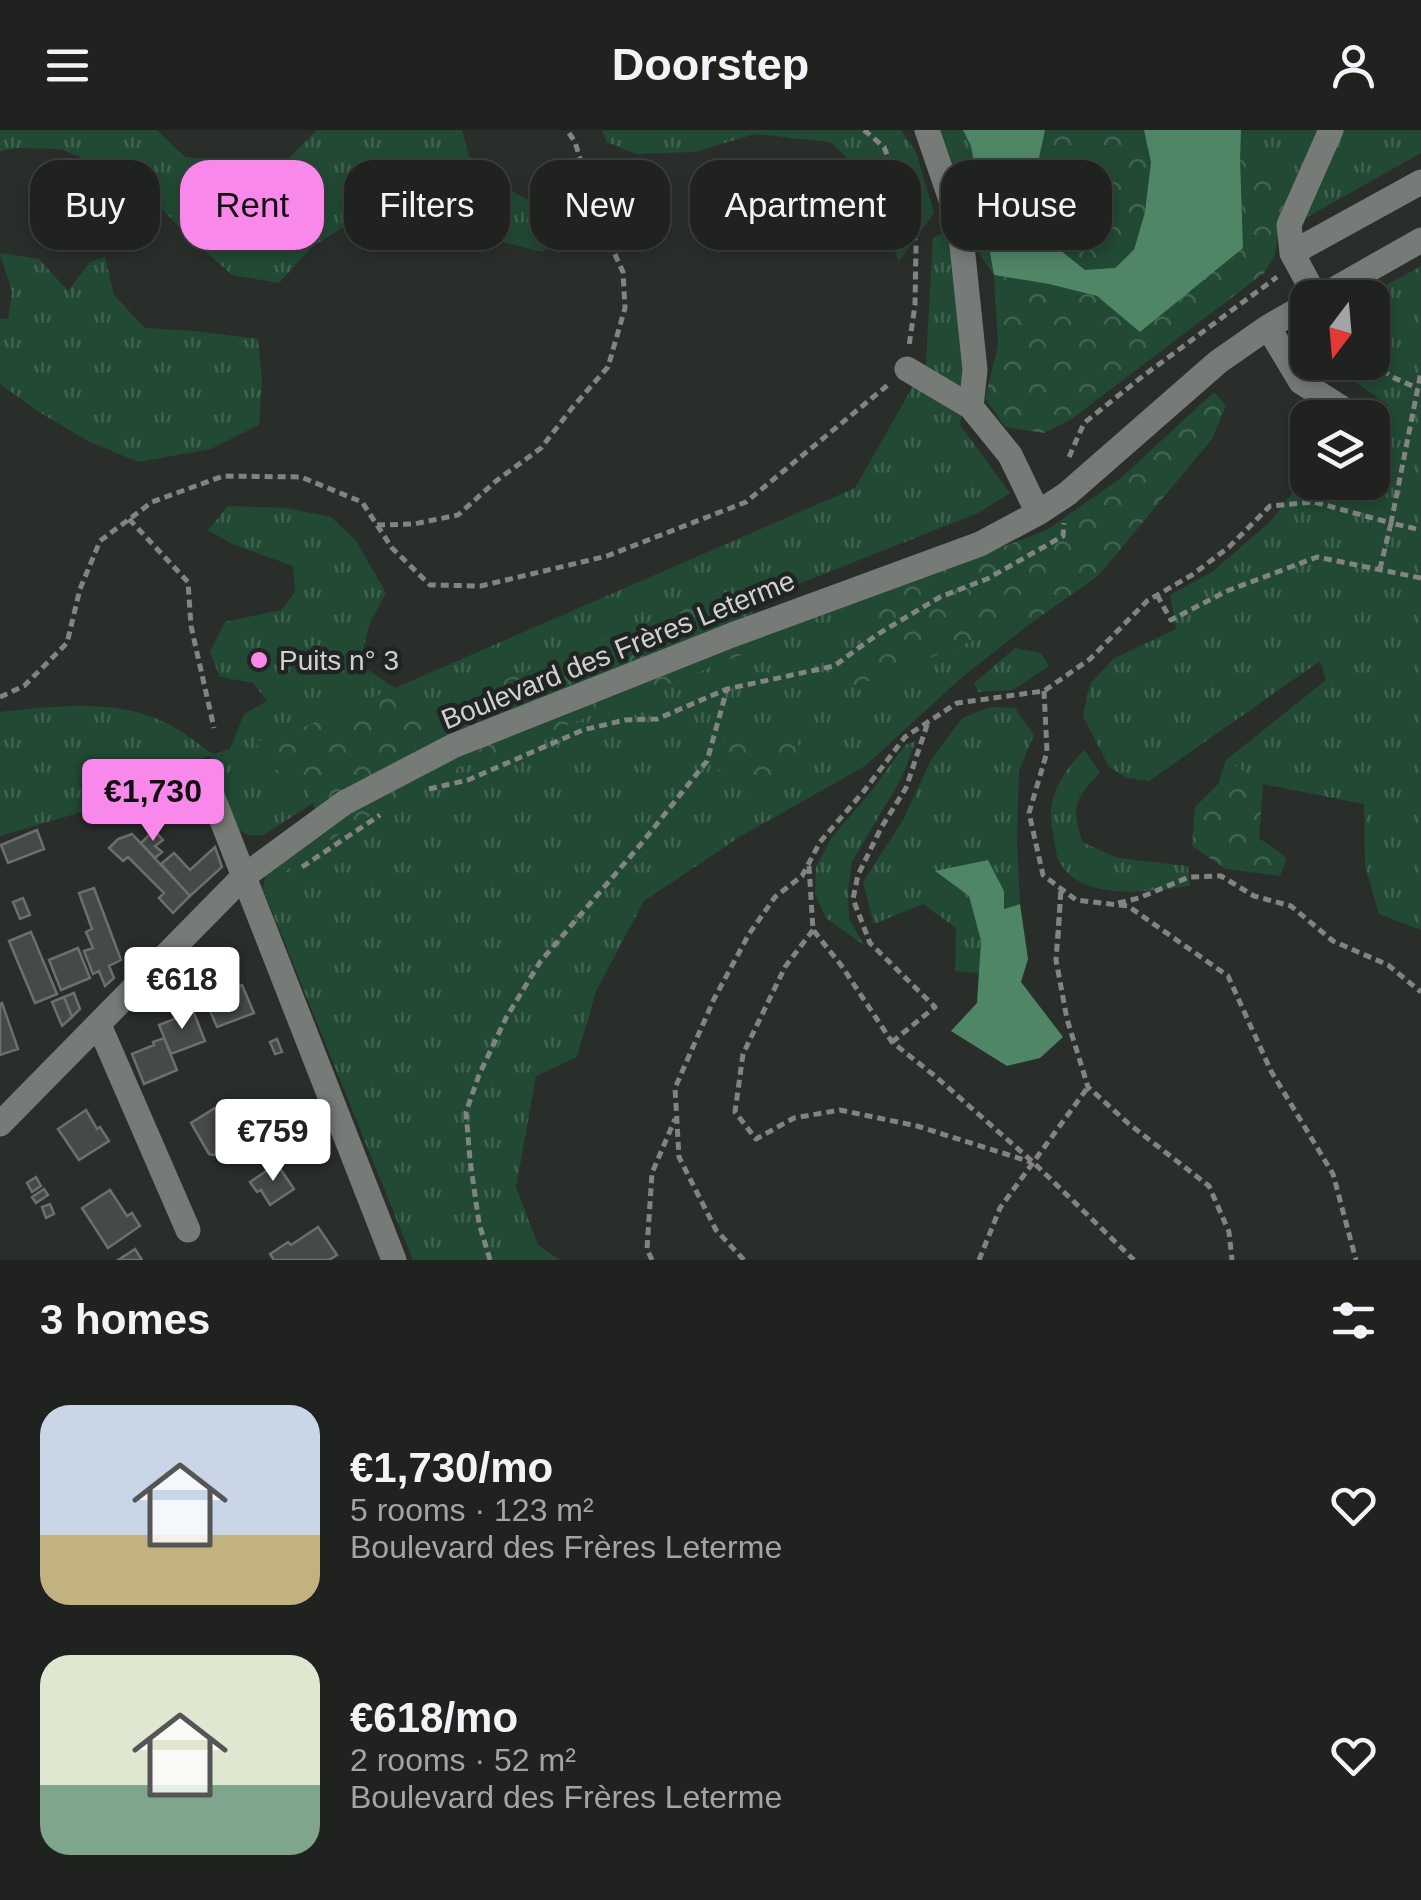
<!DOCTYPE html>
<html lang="en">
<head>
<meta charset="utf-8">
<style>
	body { margin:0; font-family:Helvetica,sans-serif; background:#282a29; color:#f1f3f6; height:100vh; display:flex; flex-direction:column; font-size:38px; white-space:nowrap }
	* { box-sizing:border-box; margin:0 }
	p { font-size:32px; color:#a2a4a5 }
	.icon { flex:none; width:55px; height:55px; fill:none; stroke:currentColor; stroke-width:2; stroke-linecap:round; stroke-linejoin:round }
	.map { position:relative; height:1130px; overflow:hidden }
	.sheet { display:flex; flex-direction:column; background:#202220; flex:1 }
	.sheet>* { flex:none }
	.hud { position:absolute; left:30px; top:30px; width:1362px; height:90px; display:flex; gap:20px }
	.needle { width:65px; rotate:196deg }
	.buttons { position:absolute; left:1290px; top:150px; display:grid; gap:20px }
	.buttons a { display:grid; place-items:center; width:100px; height:100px; border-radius:20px; background:#202220; box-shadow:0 5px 15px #0003,0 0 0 2px #3d3f3e; font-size:50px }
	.price { position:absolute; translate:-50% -85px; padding:0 22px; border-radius:10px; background:#fff; color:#222; font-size:32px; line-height:65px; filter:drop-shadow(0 2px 5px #0008) }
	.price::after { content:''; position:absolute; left:50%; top:60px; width:30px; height:22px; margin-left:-15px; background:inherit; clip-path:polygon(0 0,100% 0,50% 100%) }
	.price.selected { background:#f888ea; color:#111 }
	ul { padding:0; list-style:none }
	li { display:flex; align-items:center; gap:30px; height:250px; padding:0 40px }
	li span { display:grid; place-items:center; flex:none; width:280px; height:200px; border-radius:30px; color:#555 }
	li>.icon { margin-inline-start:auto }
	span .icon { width:120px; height:120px; fill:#fffc; stroke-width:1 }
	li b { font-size:42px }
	h2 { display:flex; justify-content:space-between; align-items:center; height:120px; padding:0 40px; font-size:42px }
	.chip { padding:0 35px; border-radius:30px; background:#202220; box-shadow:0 5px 15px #0003,0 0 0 2px #3d3f3e; font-size:35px; line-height:90px }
	.chip.selected { background:#f888ea; color:#111 }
	header { display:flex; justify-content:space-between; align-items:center; height:130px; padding:0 40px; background:#202220; font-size:45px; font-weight:600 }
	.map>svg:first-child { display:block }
	.grass { fill:url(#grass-tufts); fill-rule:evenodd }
	.forest { fill:url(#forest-crowns) }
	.water { fill:#4f8666 }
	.building { fill:#454947; stroke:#6c706d; stroke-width:2.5 }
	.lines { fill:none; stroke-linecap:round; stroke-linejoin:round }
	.path { stroke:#818482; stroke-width:5; stroke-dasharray:8 5; stroke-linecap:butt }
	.minor { stroke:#777b78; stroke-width:25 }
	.poi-dot { fill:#f888ea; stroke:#202422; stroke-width:4 }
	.labels { text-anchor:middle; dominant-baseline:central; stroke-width:9; stroke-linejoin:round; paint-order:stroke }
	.street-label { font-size:28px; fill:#d0d2d0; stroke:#202422 }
	.poi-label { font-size:28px; fill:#d0d2d0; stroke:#202422; text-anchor:start }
</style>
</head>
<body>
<header><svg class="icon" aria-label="menu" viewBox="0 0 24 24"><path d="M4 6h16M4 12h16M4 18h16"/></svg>Doorstep<svg class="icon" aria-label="person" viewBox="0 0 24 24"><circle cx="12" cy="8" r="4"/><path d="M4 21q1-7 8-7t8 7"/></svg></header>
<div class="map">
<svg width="1421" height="1130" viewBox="0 0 1421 1130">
	<defs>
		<pattern id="grass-tufts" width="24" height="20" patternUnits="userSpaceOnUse" patternTransform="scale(2.5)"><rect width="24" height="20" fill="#214933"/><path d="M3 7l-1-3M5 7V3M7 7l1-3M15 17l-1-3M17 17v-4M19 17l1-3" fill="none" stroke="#406250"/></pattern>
		<pattern id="forest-crowns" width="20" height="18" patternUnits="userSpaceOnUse" patternTransform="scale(2.5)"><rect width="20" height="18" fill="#214933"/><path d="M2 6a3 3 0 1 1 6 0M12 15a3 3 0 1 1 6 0" fill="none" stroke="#406250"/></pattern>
	</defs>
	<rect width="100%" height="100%" fill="#2a2e2b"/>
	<!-- grass -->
	<path class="grass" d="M 0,0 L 157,0 L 185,27 L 281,36 L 317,0 L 462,0 L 473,39 L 537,75 L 561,97 L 543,122 L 491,109 L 425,109 L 352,92 L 313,116 L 279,153 L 232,145 L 185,103 L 134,50 L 61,19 L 16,18 L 0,21 Z
		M 602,0 L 901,0 L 916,22 L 934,83 L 899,131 L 858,38 L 830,12 L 755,4 L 695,22 L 636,24 L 607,12 Z
		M 927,0 L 1421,0 L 1421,23 L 1279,103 L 1140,202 L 1097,166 L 1049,154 L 994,145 L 960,96 Z
		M 954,98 L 969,234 L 960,295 L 1010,363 L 978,383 L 748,474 L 741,462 L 499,552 L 421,588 L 291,602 L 257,612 L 269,636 L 305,654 L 313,673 L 264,705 L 248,705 L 236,698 L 209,626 L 191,632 L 197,648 L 0,706 L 0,582 C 53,576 120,568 168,594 C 184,602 198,614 213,624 L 230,619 L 244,584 L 267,571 L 253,553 L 220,547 L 210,522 L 225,492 L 281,480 L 295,462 L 293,436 L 232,414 L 208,400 L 228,376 L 286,378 L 331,387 L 356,411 L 386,463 L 370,493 L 359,534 L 395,558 L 855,358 L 926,233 L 933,108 Z
		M 0,123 L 39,129 L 68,161 L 90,132 L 105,127 L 114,165 L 145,198 L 193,201 L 258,209 L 262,252 L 259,295 L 211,319 L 138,332 L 88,311 L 39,282 L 0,254 L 0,188 L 8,189 L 12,162 Z
		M 1421,136 L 1421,800 L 1379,784 L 1365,736 L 1364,674 L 1263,654 L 1226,630 L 1326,550 L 1320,531 L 1149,651 L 1127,648 L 1109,637 L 1083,586 L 1090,554 L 1113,529 L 1176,499 L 1170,465 L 1212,442 L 1272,390 L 1307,343 L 1308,352 L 1372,352 L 1373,318 L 1388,275 L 1354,251 L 1334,233 L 1372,232 L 1372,168 L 1365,167 Z
		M 858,472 L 872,513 L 892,544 L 970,511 L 1031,493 L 961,548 L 865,636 L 741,706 L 644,771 L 596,861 L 577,927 L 536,946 L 516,1057 L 538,1115 L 560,1130 L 413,1130 L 263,759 L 267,738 L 277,747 L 327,711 L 428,651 L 769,513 L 766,506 ZM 727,605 L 748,610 L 718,640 Z
		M 1015,518 L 1041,523 L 1049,536 L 1013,560 L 978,562 L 974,553 Z
		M 990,577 L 1015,578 L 1034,605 L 1019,641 L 1017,709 L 1020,774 L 1004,779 L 988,730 L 936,742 L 969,766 L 981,811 L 979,843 L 955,841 L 956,798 L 923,774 L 874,794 L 863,752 L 903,690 L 931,630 L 962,588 Z
		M 916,611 L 902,647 L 852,732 L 848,759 L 849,789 L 864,815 L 826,788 L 815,764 L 816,737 L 832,707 L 870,663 L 905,615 Z
		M 1084,620 L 1100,642 C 1075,671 1071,673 1082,712 L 1118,728 L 1188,736 L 1190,756 C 1152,761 1084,773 1060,733 C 1055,725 1055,712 1053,703 C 1045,668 1061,645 1084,620 Z"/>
	<!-- forest -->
	<path class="forest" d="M 1045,0 L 1144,0 L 1151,32 L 1145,82 L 1134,120 L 1116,138 L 1085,140 L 1055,116 L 1041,81 L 1036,42 Z
		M 1240,29 L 1266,32 L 1297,49 L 1281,81 L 1275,125 L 1264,143 L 1073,288 L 1044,303 L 1005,297 L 985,268 L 998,215 L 994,145 L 1049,154 L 1097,166 L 1243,118 Z
		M 1214,262 L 1226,276 L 1212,309 L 1098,446 L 1031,493 L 970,511 L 892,544 L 850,557 L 836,540 L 872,513 L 858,472 L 1047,400 L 1121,348 Z
		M 741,462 L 770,513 L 428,651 L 328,711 L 277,747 L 267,738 L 323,698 L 305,654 L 269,636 L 256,612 L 292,602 L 395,558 L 421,587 L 499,552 L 701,471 Z
		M 792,596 L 806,638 L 746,664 L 718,640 L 727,604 L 748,610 Z
		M 1226,630 L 1263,654 L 1259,708 L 1287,728 L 1280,746 L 1226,739 L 1192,716 L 1195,677 L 1218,654 Z"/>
	<!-- water -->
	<path class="water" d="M 963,0 L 1045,0 L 1036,42 L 1041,81 L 1055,116 L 1085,140 L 1115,138 L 1134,120 L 1145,82 L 1151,32 L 1144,0 L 1241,0 L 1240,29 L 1243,118 L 1140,202 L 1097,166 L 1049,154 L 994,145 L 971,16 Z
		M 988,730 L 1004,761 L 1004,779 L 1020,774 L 1028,829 L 1021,852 L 1063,907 L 1040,928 L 1007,936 L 951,901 L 977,873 L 981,811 L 969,766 L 935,741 Z"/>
	<!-- building -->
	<path class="building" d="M 37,700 L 44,719 L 8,733 L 1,715 Z
		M 154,700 L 163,710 L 155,716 L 162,722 L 155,728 L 141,713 Z
		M 132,704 L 190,766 L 173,783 L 159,768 L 164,763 L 128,727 L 123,731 L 109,718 L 118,709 Z
		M 215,717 L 222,737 L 190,766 L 161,734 L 174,723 L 190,740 Z
		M 94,758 L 121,830 L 109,836 L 114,848 L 105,856 L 99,841 L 93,844 L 84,821 L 93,818 L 86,802 L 92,799 L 79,763 Z
		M 23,768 L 30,785 L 20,789 L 13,772 Z
		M 31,802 L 57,864 L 35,873 L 9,811 Z
		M 78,818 L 90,848 L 61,860 L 49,830 Z
		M 242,855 L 254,883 L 217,897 L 204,867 L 216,862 L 217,865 Z
		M 74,863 L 80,879 L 72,887 L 64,867 Z
		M 64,867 L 72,887 L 62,896 L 52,872 Z
		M 2,873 L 18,919 L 0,925 L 0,874 Z
		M 192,878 L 205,911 L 171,924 L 159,895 L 182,886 L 181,883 Z
		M 164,908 L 177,940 L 144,954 L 132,924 L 154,915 L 153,912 Z
		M 277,909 L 282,922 L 275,924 L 270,912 Z
		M 223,973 L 230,983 L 227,985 L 244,1011 L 220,1026 L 209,1024 L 191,993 Z
		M 86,980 L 97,999 L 100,997 L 109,1011 L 79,1030 L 58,999 Z
		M 277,1034 L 294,1059 L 270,1075 L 261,1060 L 257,1062 L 250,1052 Z
		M 36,1047 L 41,1056 L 32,1062 L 27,1053 Z
		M 44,1059 L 48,1065 L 36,1073 L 32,1067 Z
		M 110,1060 L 127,1086 L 132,1083 L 140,1096 L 108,1118 L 82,1078 Z
		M 50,1074 L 54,1084 L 46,1088 L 42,1077 Z
		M 318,1097 L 337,1125 L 329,1130 L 274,1130 L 270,1124 L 288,1112 L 291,1115 Z
		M 135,1119 L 142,1130 L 118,1130 Z"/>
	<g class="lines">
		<!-- path -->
		<path class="path" d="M 864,0 L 884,17 L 904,68 L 916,114 L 915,175 L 909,216
			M 1372,232 L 1392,247 L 1417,258
			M 1069,327 L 1084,293 L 1143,246 L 1277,147
			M 129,389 L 188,452 L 191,496 L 214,598
			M 377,395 L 414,394 L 458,385 L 496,351 L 541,318 L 572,278 L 608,237 L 625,178 L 623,142 L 597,85 L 575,12 L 567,0
			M 1380,439 L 1391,393 L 1421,400
			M 1157,465 L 1171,490 L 1227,461 L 1317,427 L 1421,448
			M 1044,561 L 1047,622 L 1029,683 L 1043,745 L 1076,770 L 1128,776 L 1228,846 L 1271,941 L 1333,1044 L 1356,1130
			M 0,567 L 24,556 L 67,513 L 80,459 L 100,411 L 152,372 L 223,346 L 301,347 L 362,372 L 392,418 L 430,455 L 481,456 L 607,426 L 746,372 L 889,254
			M 429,659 L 468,650 L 583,600 L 625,590 L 657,589 L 727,559 L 834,536 L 878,504 L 940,467 L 987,449 L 1063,406 L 1064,393
			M 809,736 L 813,800 L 841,835 L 892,912 L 935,946 L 1034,1033 L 1134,1130
			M 302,737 L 380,685
			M 1118,773 L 1139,768 L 1189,747 L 1221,746 L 1254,766 L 1291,776 L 1333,811 L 1388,835 L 1421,862
			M 813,800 L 785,837 L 743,924 L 735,982 L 756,1009 L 794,988 L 840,980 L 917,996 L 1031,1032
			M 1058,808 L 1061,759 L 1056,830 L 1067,889 L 1088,957 L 1129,994 L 1209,1056 L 1229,1102 L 1232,1130
			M 892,912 L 935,877 L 870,813 L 853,769 L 858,745 L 881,698 L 906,658 L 928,592
			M 490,1130 L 479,1093 L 470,1030 L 466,982 L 479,945 L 506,888 L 540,832 L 641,714 L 707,631 L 727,559
			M 652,1130 L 647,1119 L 652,1043 L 675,989
			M 744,1130 L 716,1100 L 679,1027 L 675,958 L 714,869 L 749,804 L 775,767 L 802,746 L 820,712 L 864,661 L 905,607 L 957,573 L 1044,561 L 1090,529 L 1147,471 L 1192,445 L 1229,417 L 1270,376 L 1314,372 L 1391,393 L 1421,242
			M 979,1130 L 1000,1078 L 1088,957"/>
		<!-- minor -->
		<path class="minor" d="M 927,0 L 960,96 L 975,240 L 971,277
			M 1292,123 L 1421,52
			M 1321,167 L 1311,158 L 1292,123 L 1289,95 L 1331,0
			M 1319,168 L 1421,110
			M 1268,197 L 1301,252 L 1357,288
			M 907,239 L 971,277 L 1010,325 L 1038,383
			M 1372,298 L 1375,299
			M 212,665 L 394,1130
			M 99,895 L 188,1100
			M 0,994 L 243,747 L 344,673 L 453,616 L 732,505 L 980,414 L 1038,383 L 1067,364 L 1218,232 L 1268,197 L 1308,174"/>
	</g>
	<!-- markers -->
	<circle class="poi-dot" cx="259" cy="530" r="10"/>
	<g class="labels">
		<!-- street labels -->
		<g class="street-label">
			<text transform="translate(618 520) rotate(-22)">Boulevard des Frères Leterme</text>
		</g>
		<!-- poi labels -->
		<g class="poi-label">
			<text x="279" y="530">Puits n° 3</text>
		</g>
	</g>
</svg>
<div class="buttons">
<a><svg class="needle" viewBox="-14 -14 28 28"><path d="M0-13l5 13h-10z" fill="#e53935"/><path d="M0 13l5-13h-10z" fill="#a2a4a5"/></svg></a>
<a><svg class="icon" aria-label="layers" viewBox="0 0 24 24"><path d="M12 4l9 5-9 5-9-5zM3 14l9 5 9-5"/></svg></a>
</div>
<b class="price selected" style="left:153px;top:714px">€1,730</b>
<b class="price" style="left:182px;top:902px">€618</b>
<b class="price" style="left:273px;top:1054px">€759</b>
<div class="hud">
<a class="chip">Buy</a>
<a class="chip selected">Rent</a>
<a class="chip">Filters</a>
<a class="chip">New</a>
<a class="chip">Apartment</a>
<a class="chip">House</a>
</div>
</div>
<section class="sheet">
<h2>3 homes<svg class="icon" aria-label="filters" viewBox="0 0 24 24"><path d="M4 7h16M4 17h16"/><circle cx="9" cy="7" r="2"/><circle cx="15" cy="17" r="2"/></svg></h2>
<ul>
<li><span style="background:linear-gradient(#c9d6e8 65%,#c2b280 0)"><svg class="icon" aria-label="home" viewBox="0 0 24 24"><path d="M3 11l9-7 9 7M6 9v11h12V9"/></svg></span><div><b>€1,730/mo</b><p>5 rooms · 123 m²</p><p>Boulevard des Frères Leterme</p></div><svg class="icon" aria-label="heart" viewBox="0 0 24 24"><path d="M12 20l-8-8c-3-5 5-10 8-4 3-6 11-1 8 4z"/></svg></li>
<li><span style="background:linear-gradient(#dfe7d0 65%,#7fa58c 0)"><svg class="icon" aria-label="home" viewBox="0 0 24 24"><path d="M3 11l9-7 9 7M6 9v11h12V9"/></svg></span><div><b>€618/mo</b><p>2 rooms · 52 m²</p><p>Boulevard des Frères Leterme</p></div><svg class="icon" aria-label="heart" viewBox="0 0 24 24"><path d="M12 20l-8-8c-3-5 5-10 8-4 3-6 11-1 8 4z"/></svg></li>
</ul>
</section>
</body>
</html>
